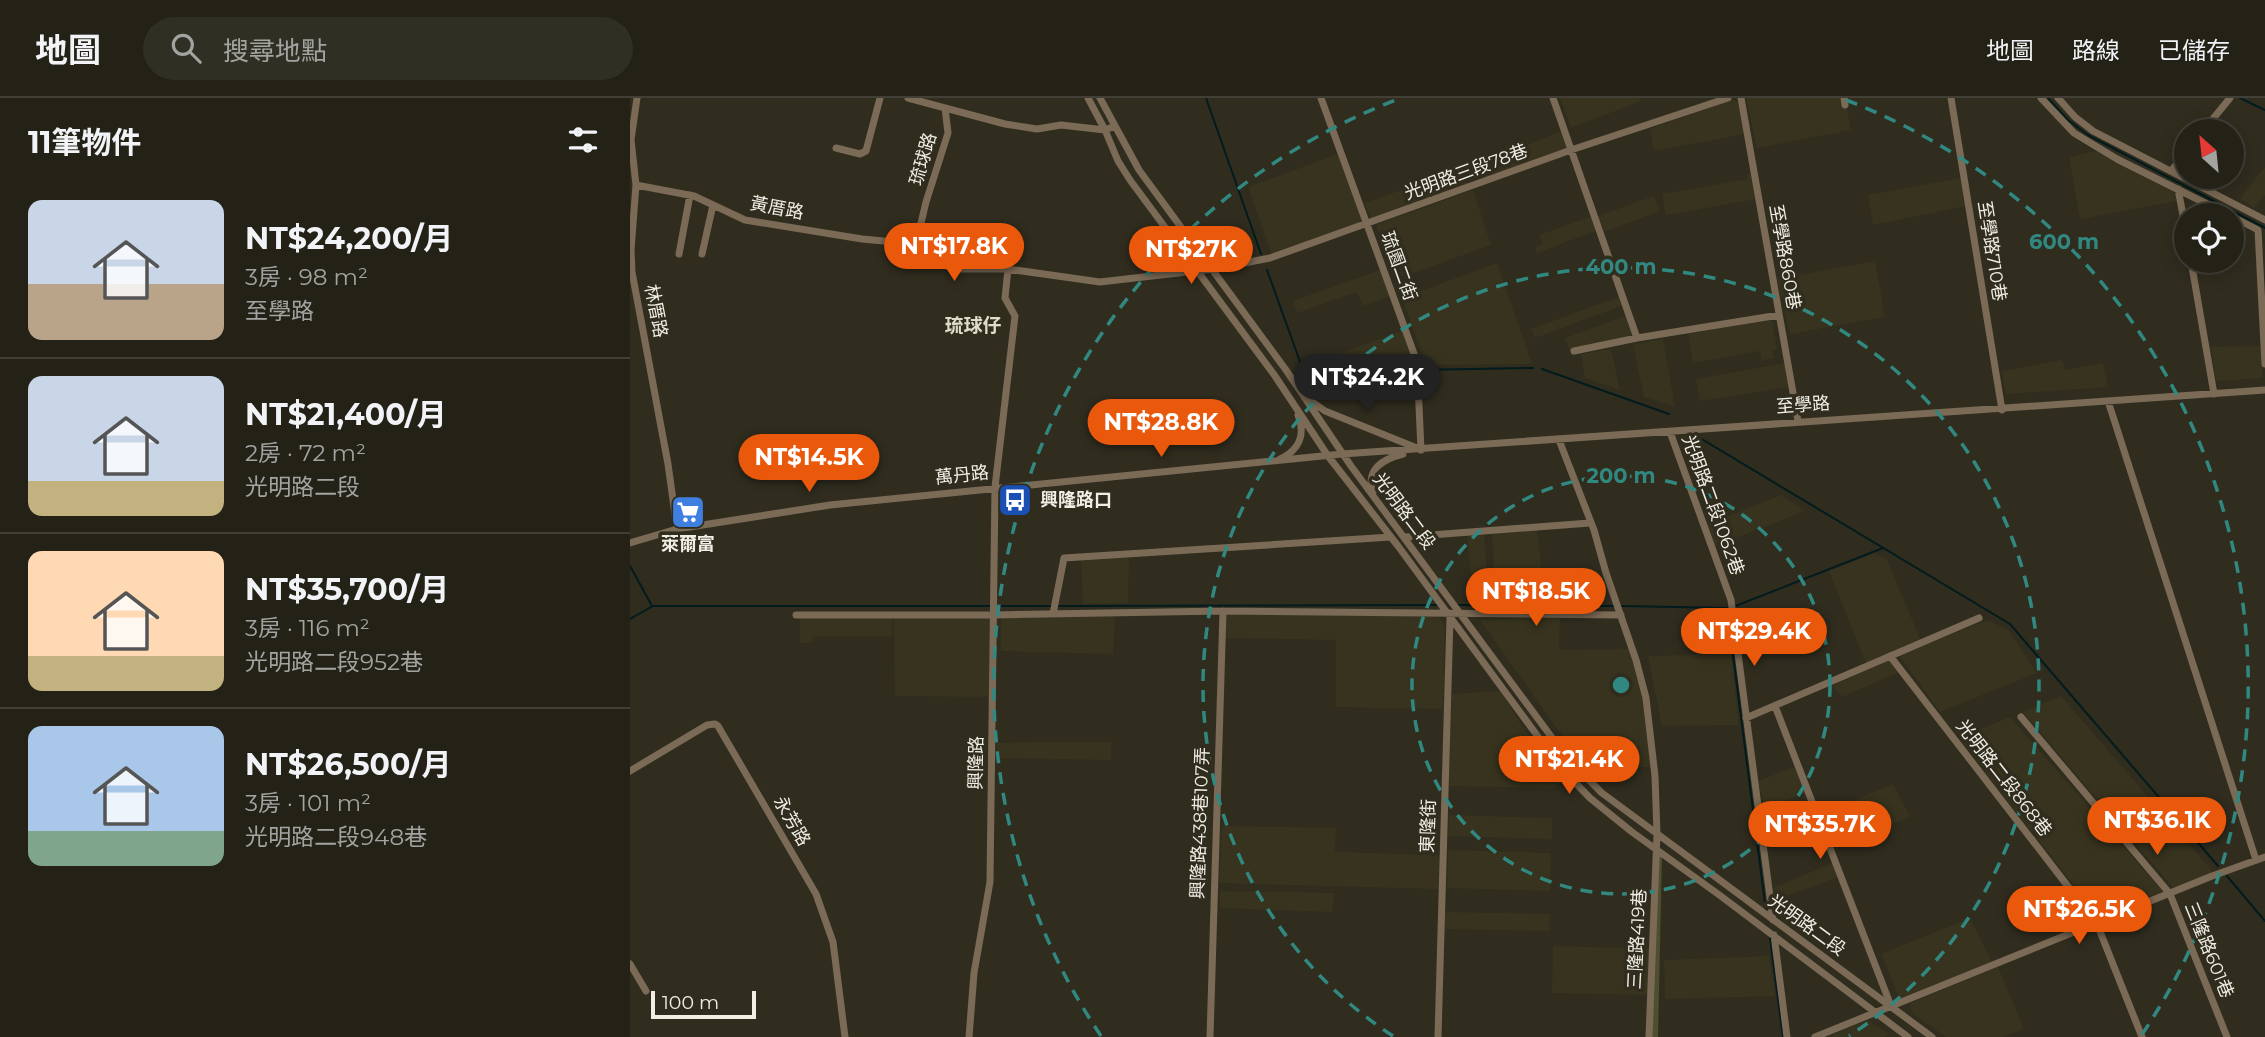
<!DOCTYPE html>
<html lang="zh-TW">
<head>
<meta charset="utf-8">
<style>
	body { margin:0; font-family:Montserrat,"Noto Sans TC",sans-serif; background:#302f24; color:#f1f3f6; height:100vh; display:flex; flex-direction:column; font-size:26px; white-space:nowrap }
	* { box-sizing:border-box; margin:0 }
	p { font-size:23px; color:#a3a4a1 }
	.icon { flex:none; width:38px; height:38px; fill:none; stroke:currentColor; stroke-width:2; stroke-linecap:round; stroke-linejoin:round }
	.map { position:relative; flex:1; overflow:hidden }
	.drawer { display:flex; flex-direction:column; background:#242217; width:630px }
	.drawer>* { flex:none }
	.needle { width:46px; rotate:333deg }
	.buttons { position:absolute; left:1544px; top:21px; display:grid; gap:14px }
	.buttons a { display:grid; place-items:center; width:70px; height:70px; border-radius:50%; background:#242217; box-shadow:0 4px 18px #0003,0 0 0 2px #413f36; font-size:35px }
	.scale { position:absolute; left:21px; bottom:18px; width:105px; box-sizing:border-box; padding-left:7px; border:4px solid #f0eee5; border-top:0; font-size:19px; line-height:24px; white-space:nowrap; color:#f0eee5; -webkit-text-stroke:5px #302d1f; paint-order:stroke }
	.price { position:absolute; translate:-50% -60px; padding:0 16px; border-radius:24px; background:#ea580c; color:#fff; font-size:23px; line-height:46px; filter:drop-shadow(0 2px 4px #0008) }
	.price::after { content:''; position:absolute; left:50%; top:42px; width:21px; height:16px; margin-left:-10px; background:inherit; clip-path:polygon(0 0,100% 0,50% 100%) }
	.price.on { background:#222; color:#fff }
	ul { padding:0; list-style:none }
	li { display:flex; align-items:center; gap:21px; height:175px; padding:0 28px }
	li+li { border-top:2px solid #413f36 }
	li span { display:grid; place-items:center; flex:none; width:196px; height:140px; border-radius:14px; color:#555 }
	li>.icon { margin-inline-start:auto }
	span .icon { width:84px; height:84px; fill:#fffc; stroke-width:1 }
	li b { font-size:30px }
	h2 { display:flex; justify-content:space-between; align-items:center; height:84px; padding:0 28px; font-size:30px }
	header { display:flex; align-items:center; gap:42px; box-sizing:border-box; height:98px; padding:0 35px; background:#242217; border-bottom:2px solid #413f36 }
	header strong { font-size:33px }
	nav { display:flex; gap:38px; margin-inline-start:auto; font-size:24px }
	.search { width:490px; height:63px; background:#302f24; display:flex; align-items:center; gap:18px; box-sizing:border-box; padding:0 24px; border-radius:38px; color:#a3a4a1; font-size:26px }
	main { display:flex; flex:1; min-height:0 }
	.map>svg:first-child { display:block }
	.built { fill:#37331e }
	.green { fill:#4d4f2e }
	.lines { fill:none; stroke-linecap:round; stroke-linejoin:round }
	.stream { stroke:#011b1e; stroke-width:2 }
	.minor { stroke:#7b6a55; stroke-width:7 }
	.ring { fill:none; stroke:#318880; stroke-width:3.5; stroke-dasharray:12 9 }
	.labels { text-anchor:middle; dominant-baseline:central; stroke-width:7; stroke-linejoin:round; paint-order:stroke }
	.street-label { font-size:18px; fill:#f0eee5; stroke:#302d1f }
	.poi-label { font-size:18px; font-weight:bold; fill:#f0eee5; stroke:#302d1f; text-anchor:start }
	.neighbourhood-label { font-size:19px; font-weight:bold; fill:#e0dcca; stroke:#302d1f }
	.centre { fill:#318880; stroke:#302d1f; stroke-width:3.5 }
	.ring-label { font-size:21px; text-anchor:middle; font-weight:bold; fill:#318880; stroke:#302d1f; stroke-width:7; stroke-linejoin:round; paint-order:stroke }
</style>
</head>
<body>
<header>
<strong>地圖</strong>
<div class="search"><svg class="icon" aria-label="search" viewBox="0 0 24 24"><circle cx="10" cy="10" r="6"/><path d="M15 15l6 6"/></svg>搜尋地點</div>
<nav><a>地圖</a><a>路線</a><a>已儲存</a></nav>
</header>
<main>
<section class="drawer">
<h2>11筆物件<svg class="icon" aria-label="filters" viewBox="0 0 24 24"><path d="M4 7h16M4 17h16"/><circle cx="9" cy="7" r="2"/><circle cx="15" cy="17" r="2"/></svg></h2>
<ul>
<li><span style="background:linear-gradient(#c9d6e8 60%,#b9a48a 0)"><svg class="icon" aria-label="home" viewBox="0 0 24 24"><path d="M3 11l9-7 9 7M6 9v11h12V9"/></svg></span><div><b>NT$24,200/月</b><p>3房 · 98 m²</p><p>至學路</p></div></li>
<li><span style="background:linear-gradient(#c9d6e8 75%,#c2b280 0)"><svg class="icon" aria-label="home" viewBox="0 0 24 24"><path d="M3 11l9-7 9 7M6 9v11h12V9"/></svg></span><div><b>NT$21,400/月</b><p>2房 · 72 m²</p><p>光明路二段</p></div></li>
<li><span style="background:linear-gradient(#ffd9b3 75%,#c2b280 0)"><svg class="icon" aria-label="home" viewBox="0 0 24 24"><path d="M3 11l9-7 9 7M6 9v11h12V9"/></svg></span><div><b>NT$35,700/月</b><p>3房 · 116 m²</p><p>光明路二段952巷</p></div></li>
<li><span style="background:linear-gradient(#a9c7e8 75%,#7fa58c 0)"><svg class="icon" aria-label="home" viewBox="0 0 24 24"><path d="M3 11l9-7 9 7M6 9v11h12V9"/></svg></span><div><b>NT$26,500/月</b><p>3房 · 101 m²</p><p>光明路二段948巷</p></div></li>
</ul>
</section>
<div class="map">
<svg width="1635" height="939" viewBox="0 0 1635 939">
	<rect width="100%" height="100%" fill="#302d1f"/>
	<!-- built -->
	<path class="built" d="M 930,0 L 1010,0 L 1011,3 L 941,30 Z
		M 1116,0 L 1215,0 L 1221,32 L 1127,50 Z
		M 1102,2 L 1110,5 L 1115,36 L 1024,53 L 1020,31 Z
		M 933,32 L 938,52 L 854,80 L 852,66 Z
		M 1466,53 L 1543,90 L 1547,103 L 1450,121 L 1439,59 Z
		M 711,55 L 735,123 L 642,157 L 618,89 Z
		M 1635,69 L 1635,97 L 1624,110 L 1610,100 Z
		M 833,70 L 839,87 L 742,123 L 735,105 Z
		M 1122,75 L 1127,101 L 1036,117 L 1032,96 L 1118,81 L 1117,76 Z
		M 1331,80 L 1336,108 L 1243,127 L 1238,97 Z
		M 843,92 L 861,147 L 766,181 L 746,127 Z
		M 1024,98 L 1030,113 L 974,134 L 968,118 Z
		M 963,118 L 968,132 L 907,155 L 905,149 L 913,146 L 909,137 Z
		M 1245,163 L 1255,219 L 1160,236 L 1147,181 Z
		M 867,165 L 902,266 L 796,267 L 772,200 Z
		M 750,172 L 760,198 L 733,208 L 727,194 L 667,215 L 663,203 Z
		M 991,198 L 994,207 L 905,240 L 901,231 Z
		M 995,218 L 1004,240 L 940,252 L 935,240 Z
		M 1142,221 L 1147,251 L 1142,252 L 1144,260 L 1132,263 L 1130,253 L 1063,265 L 1058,236 Z
		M 774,232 L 785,263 L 684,265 Z
		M 1033,241 L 1045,309 L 1014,299 L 1003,247 Z
		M 1630,248 L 1633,280 L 1586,283 L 1581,249 Z
		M 981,251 L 990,292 L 955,280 L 951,256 Z
		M 1432,262 L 1435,272 L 1473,265 L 1478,289 L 1376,296 L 1372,273 Z
		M 1156,265 L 1160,289 L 1070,303 L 1066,281 Z
		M 1151,397 L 1175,413 L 1085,448 L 1077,427 Z
		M 907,431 L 915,505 L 874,508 L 865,494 L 862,433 Z
		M 854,434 L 859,504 L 843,502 L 837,435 Z
		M 1244,455 L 1256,460 L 1291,543 L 1236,565 L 1199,473 Z
		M 499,458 L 498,505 L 453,506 L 451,459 Z
		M 170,516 L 262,516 L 262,538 L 183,538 L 182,545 L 170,545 Z
		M 595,517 L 807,517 L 815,527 L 813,611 L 706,609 L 706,542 L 595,540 Z
		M 264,518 L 360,519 L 359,599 L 265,598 Z
		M 485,518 L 483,556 L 371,553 L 371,519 Z
		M 930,519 L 929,552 L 1001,551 L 1013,600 L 1022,669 L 959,669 L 941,650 L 850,522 Z
		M 1358,522 L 1378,532 L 1407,575 L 1310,614 L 1269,557 Z
		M 1101,556 L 1109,627 L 1032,628 L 1018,558 Z
		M 1260,561 L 1269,574 L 1212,599 L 1202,588 Z
		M 870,593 L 894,631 L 934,680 L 925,690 L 818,688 L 822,596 Z
		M 1431,598 L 1584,775 L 1545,792 L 1393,614 Z
		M 1380,619 L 1534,795 L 1472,823 L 1329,640 Z
		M 404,644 L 481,644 L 481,662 L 367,660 L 367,645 Z
		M 1167,668 L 1175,695 L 1156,703 L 1134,707 L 1128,683 Z
		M 1263,686 L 1280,719 L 1206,747 L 1193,715 Z
		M 819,717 L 922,720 L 922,741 L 818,738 Z
		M 592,728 L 706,730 L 705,754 L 810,757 L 809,791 L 589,785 Z
		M 818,752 L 921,755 L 920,793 L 817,790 Z
		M 1202,765 L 1211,778 L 1144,803 L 1143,790 Z
		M 590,793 L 705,795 L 702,814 L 590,810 Z
		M 814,814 L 920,816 L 919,833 L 813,831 Z
		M 1340,820 L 1362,864 L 1270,901 L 1251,856 Z
		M 923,848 L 1020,851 L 1020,897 L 922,895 Z
		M 1139,858 L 1145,898 L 1035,901 L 1034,862 Z
		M 1368,869 L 1394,931 L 1372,939 L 1316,939 L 1283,916 L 1279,906 Z
		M 1238,922 L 1260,937 L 1254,939 L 1197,939 Z"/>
	<!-- green -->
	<path class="green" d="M 1026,752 L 1032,756 L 1028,939 L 1019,939 Z"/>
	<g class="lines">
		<!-- stream -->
		<path class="stream" d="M 576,0 L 631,156
			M 1418,0 L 1438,22 L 1458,37 L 1635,130
			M 1610,0 L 1635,12
			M 637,172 L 673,272 L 783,272
			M 912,271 L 1039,316
			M 788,272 L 903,270
			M 1070,340 L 1380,526 L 1588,768
			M 0,468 L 22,508
			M 827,507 L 986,508
			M 365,508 L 423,508
			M 428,508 L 808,507
			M 992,508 L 1098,510
			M 1103,509 L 1253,450
			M 1097,510 L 1136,813
			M 0,521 L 23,508 L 360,508
			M 1597,778 L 1635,823
			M 1140,839 L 1153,939"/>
		<!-- minor -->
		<path class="minor" d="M 7,0 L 1,42 L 6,87 L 1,152 L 2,174 L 38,366 L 47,431
			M 278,0 L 375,26 L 407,31 L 431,27 L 475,32 L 485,28
			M 458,0 L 475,32 L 488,63 L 500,82 L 645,278 L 698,358 L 768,448 L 931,670 L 960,700 L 1002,734 L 1088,796 L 1278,939
			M 470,0 L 509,72 L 656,272 L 721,368 L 937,660 L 972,695 L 1302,939
			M 691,0 L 787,264 L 791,352
			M 923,0 L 1007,240
			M 1111,0 L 1168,323
			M 1214,0 L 1215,7
			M 1321,0 L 1372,312
			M 1411,0 L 1444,35 L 1487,61 L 1599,117
			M 1428,0 L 1445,19 L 1463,33 L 1635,122
			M 1573,33 L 1600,0
			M 206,50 L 230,56 L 236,53 L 250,0
			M 1541,73 L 1556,55
			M 6,87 L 64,98 L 115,122 L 232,141 L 286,146
			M 1548,91 L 1556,133
			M 1601,118 L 1628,132 L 1635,266
			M 286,146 L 316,168 L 326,171 L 378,171 L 470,184 L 583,171 L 640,160 L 941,52 L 1098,0
			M 286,146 L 296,104 L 318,35 L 315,10
			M 49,156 L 60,97
			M 72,156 L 83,107
			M 1561,163 L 1584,296
			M 944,253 L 1007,240 L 1149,217
			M 677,300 L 695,313 L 787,350
			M 1478,303 L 1626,762
			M 1040,334 L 1101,502 L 1143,822
			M 929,342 L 964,432 L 976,475 L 1006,562 L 1016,600 L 1025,678 L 1027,736 L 1019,939
			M 650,361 C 669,352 676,337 668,317
			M 743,395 C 735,371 753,361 773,356
			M 775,439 L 960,425
			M 0,445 L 47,431 L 200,407 L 712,356 L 1635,292
			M 423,516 L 434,460 L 761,439
			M 166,517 L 364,517 L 593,513 L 991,517
			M 1260,558 L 1467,826 L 1512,939
			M 1145,608 L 1261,908
			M 1391,619 L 1540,796 L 1597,939
			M 1116,620 L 1349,520
			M 0,673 L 77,627 L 85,626 L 88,628 L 186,796 L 203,844 L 215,939
			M 1144,837 L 1157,939
			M 0,866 L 16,893
			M 339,939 L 344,875 L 360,784 L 365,389 L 385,218 L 375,200 L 378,171
			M 580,939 L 593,513
			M 808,939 L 820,520
			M 1185,939 L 1582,778 L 1635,759"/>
	</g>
	<!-- distance rings -->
	<g class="ring">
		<circle cx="991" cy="587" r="209"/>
		<path d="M763 938A418 418 0 1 1 1219 938"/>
		<path d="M471 938A627 627 0 0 1 766 2M1216 2A627 627 0 0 1 1511 938"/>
	</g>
	<!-- icons -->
	<defs>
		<g id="bus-square" transform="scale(1.75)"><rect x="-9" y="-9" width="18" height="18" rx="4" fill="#1a4fb4" stroke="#302d1f"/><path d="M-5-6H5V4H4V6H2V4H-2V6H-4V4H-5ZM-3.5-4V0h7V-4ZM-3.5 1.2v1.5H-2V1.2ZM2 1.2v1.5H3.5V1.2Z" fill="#fff"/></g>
		<g id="supermarket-square" transform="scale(1.75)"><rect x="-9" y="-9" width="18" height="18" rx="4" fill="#3f7fe0" stroke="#302d1f"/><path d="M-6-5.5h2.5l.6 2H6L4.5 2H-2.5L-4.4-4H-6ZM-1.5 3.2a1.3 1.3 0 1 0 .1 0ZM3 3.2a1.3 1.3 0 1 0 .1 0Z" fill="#fff"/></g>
	</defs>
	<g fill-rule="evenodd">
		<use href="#bus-square" x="385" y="402"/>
		<use href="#supermarket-square" x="58" y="414"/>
	</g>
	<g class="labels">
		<!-- street labels -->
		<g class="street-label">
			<text transform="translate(293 61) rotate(-74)">琉球路</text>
			<text transform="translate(836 74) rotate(-20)">光明路三段78巷</text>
			<text transform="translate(147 110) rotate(11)">黃厝路</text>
			<text transform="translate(1362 153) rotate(81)">至學路710巷</text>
			<text transform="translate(1155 159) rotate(80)">至學路860巷</text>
			<text transform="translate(769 168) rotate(70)">琉園二街</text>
			<text transform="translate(26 213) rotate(79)">林厝路</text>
			<text transform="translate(1173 307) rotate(-4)">至學路</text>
			<text transform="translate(332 377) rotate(-6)">萬丹路</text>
			<text transform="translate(1083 407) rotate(70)">光明路二段1062巷</text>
			<text transform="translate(774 413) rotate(53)">光明路二段</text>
			<text transform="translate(346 665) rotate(-89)">興隆路</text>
			<text transform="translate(1374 680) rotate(52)">光明路二段868巷</text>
			<text transform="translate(162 723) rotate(60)">永芳路</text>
			<text transform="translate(570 725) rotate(-88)">興隆路438巷107弄</text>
			<text transform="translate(798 728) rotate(-88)">東隆街</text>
			<text transform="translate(1177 827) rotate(36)">光明路二段</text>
			<text transform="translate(1007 841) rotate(-87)">三隆路419巷</text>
			<text transform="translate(1579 852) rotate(68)">三隆路601巷</text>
		</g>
		<!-- poi labels -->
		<g class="poi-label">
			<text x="410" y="402">興隆路口</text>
			<text x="58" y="446" text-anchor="middle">萊爾富</text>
		</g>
		<!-- neighbourhood labels -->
		<g class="neighbourhood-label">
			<text x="343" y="227">琉球仔</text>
		</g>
	</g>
	<circle cx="991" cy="587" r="10" class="centre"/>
	<g class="ring-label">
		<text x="1434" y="151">600 m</text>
		<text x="991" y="176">400 m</text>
		<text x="991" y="385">200 m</text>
	</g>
</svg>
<div class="buttons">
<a><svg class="needle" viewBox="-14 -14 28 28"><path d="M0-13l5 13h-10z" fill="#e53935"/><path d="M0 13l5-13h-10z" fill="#a3a4a1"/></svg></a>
<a><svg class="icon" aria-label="locate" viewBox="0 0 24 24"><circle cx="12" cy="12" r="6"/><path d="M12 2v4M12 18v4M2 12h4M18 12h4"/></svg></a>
</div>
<div class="scale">100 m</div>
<b class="price" style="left:324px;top:185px">NT$17.8K</b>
<b class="price" style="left:561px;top:188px">NT$27K</b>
<b class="price on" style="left:737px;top:316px">NT$24.2K</b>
<b class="price" style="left:531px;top:361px">NT$28.8K</b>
<b class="price" style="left:179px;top:396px">NT$14.5K</b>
<b class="price" style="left:906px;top:530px">NT$18.5K</b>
<b class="price" style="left:1124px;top:570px">NT$29.4K</b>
<b class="price" style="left:939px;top:698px">NT$21.4K</b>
<b class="price" style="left:1527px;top:759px">NT$36.1K</b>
<b class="price" style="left:1190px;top:763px">NT$35.7K</b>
<b class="price" style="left:1449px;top:848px">NT$26.5K</b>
</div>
</main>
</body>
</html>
